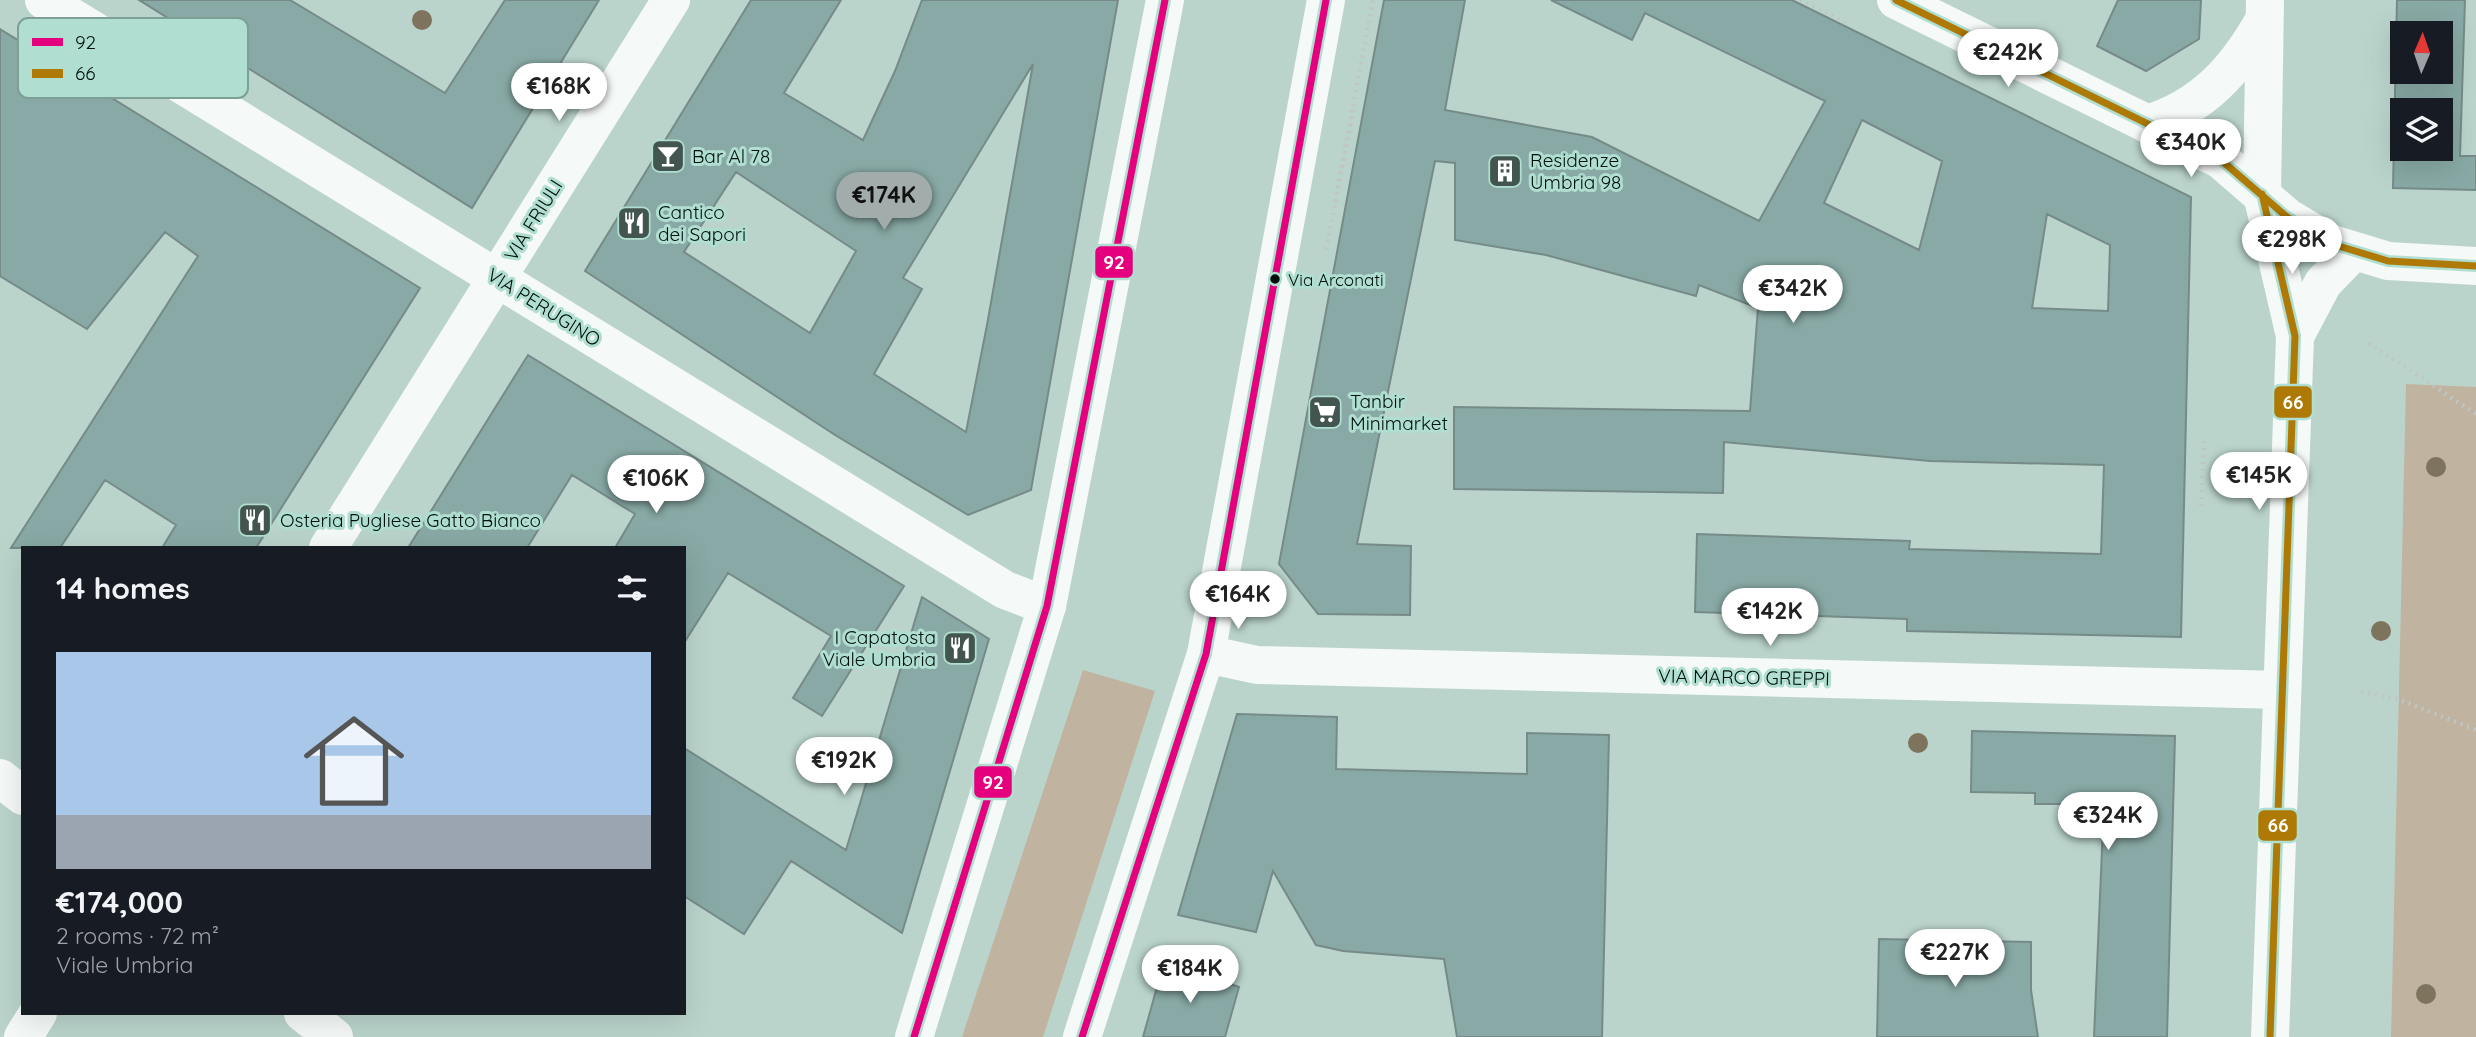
<!DOCTYPE html>
<html lang="en">
<head>
<meta charset="utf-8">
<style>
	body { margin:0; font-family:Quicksand,sans-serif; background:#242831; color:#f1f3f6; height:100vh; display:flex; flex-direction:column; font-size:26px; white-space:nowrap }
	* { box-sizing:border-box; margin:0 }
	p { font-size:23px; color:#9ea1a6 }
	.icon { flex:none; width:38px; height:38px; fill:none; stroke:currentColor; stroke-width:2; stroke-linecap:round; stroke-linejoin:round }
	.map { position:relative; flex:1; overflow:hidden }
	.details { position:absolute; left:21px; top:546px; width:665px; height:469px; display:flex; flex-direction:column; background:#171b24; border-radius:0px; box-shadow:0 7px 28px #0002 }
	.details>* { flex:none }
	.needle { width:46px; rotate:2deg }
	.buttons { position:absolute; left:2390px; top:21px; display:grid; gap:14px }
	.buttons a { display:grid; place-items:center; width:63px; height:63px; border-radius:0px; background:#171b24; box-shadow:0 7px 28px #0002; font-size:35px }
	.price { position:absolute; translate:-50% -60px; padding:0 16px; border-radius:24px; background:#fff; color:#222; font-size:23px; line-height:46px; filter:drop-shadow(0 2px 4px #0008) }
	.price::after { content:''; position:absolute; left:50%; top:42px; width:21px; height:16px; margin-left:-10px; background:inherit; clip-path:polygon(0 0,100% 0,50% 100%) }
	.price.active { background:#a2acab; color:#111 }
	ul { padding:0; list-style:none }
	li { display:grid; align-content:center; gap:14px; height:371px; padding:0 35px }
	li span { display:grid; place-items:center; height:217px; border-radius:0px; color:#555 }
	li>.icon { margin-inline-start:auto }
	span .icon { width:126px; height:126px; fill:#fffc; stroke-width:1 }
	li b { font-size:30px }
	h2 { display:flex; justify-content:space-between; align-items:center; height:84px; padding:0 35px; font-size:30px }
	.map>svg:first-child { display:block }
	.green { fill:#c0b4a0 }
	.building { fill:#88a9a5; stroke:#768b88; stroke-width:2; fill-rule:evenodd }
	.lines { fill:none; stroke-linecap:round; stroke-linejoin:round }
	.path { stroke:#bfc6c4; stroke-width:4.5; stroke-dasharray:2 5; stroke-linecap:butt }
	.street { stroke:#f5f9f7; stroke-width:38 }
	.primary { stroke:#f5f9f7; stroke-width:38 }
	.bus-1-casing { stroke:#b0ded0; stroke-width:12 }
	.bus-2-casing { stroke:#b0ded0; stroke-width:12 }
	.bus-1 { stroke:#e5007d; stroke-width:7 }
	.bus-2 { stroke:#ae7904; stroke-width:7 }
	.tree { fill:#7e735c }
	.bus-dot { fill:#02100c; stroke:#b0ded0; stroke-width:2.5 }
	.labels { text-anchor:middle; dominant-baseline:central; stroke-width:6; stroke-linejoin:round; paint-order:stroke }
	.bus-label { font-size:17px; fill:#02100c; stroke:#b0ded0; text-anchor:start }
	.poi-label { font-size:19px; fill:#02100c; stroke:#b0ded0; text-anchor:start }
	.street-label { font-size:19px; fill:#02100c; stroke:#b0ded0 }
	.key { fill:#b0ded0; stroke:#7ca095; stroke-width:2 }
	.key-label { font-size:19px; fill:#02100c }
	.line-badge { stroke:#b0ded0; stroke-width:2.5 }
	.badge-label { font-size:19px; text-anchor:middle; font-weight:bold; fill:#fff }
</style>
</head>
<body>
<div class="map">
<svg width="2476" height="1037" viewBox="0 0 2476 1037">
	<rect width="100%" height="100%" fill="#bad4cc"/>
	<!-- green -->
	<path class="green" d="M 2406,384 L 2476,387 L 2476,1037 L 2391,1037 Z
		M 1083,670 L 1155,691 L 1043,1037 L 962,1037 Z"/>
	<!-- building -->
	<path class="building" d="M 139,0 L 290,0 L 445,93 L 505,0 L 599,0 L 472,208 Z
		M 751,0 L 841,0 L 784,93 L 863,140 L 895,71 L 922,0 L 1118,0 L 1031,490 L 968,515 L 835,435 L 585,271 ZM 1033,64 L 987,325 L 966,432 L 874,374 L 922,289 L 903,278 ZM 736,172 L 856,251 L 810,333 L 684,252 Z
		M 1384,0 L 1465,0 L 1445,110 L 1592,137 L 1759,221 L 1825,101 L 1645,13 L 1632,40 L 1551,0 L 1792,0 L 2191,197 L 2181,637 L 1907,631 L 1907,619 L 1695,612 L 1697,534 L 1910,541 L 1909,549 L 2101,554 L 2104,465 L 1930,461 L 1724,442 L 1723,493 L 1454,489 L 1454,407 L 1750,411 L 1758,308 L 1699,285 L 1696,296 L 1546,255 L 1455,240 L 1455,163 L 1435,161 L 1357,544 L 1411,546 L 1410,615 L 1318,614 L 1279,564 ZM 1862,120 L 1942,161 L 1919,250 L 1824,203 ZM 2047,214 L 2110,245 L 2108,311 L 2032,308 Z
		M 2118,0 L 2201,0 L 2199,39 L 2146,71 L 2097,46 Z
		M 2397,0 L 2465,0 L 2460,156 L 2476,156 L 2476,190 L 2393,188 ZM 2403,33 L 2441,33 L 2441,72 L 2403,72 ZM 2403,110 L 2441,110 L 2441,149 L 2403,149 Z
		M 0,29 L 420,288 L 256,548 L 162,548 L 176,525 L 105,480 L 60,548 L 11,548 L 198,256 L 165,232 L 87,329 L 0,276 Z
		M 528,355 L 904,586 L 822,716 L 793,698 L 831,636 L 728,573 L 684,643 L 684,548 L 615,548 L 635,514 L 572,475 L 527,548 L 408,548 Z
		M 922,597 L 989,639 L 902,933 L 791,861 L 744,934 L 684,896 L 684,748 L 846,850 Z
		M 1237,714 L 1337,717 L 1336,769 L 1527,774 L 1527,733 L 1609,735 L 1602,1037 L 1457,1037 L 1444,959 L 1343,951 L 1316,945 L 1273,871 L 1256,932 L 1178,915 Z
		M 1972,731 L 2175,736 L 2167,1037 L 2094,1037 L 2103,826 L 2079,804 L 2035,804 L 2035,793 L 1971,792 Z
		M 1879,939 L 2031,942 L 2031,990 L 2038,1037 L 1877,1037 Z
		M 1164,962 L 1239,987 L 1225,1037 L 1143,1037 Z"/>
	<g class="lines">
		<!-- path -->
		<path class="path" d="M 1800,0 L 1846,23
			M 1335,202 L 1373,0
			M 1326,249 L 1354,108
			M 2369,343 L 2476,414
			M 2201,506 L 2204,440
			M 2361,692 L 2398,699 L 2476,730"/>
		<!-- street -->
		<path class="street" d="M 44,0 L 1005,590 L 1047,606
			M 1896,0 L 2221,160 L 2287,217 L 2332,244 L 2388,261 L 2476,266
			M 2265,0 L 2262,194 L 2295,336 L 2270,1037
			M 2147,124 C 2203,107 2236,70 2264,20
			M 2295,336 L 2323,283 L 2353,252
			M 328,548 L 671,0
			M 1206,654 L 1257,665 L 2282,690
			M 0,778 L 23,796
			M 303,1013 L 334,1037
			M 23,1037 L 38,1013"/>
		<!-- primary -->
		<path class="primary" d="M 914,1037 L 1047,606 L 1165,0
			M 1082,1037 L 1206,654 L 1326,0"/>
		<!-- bus-1 casing -->
		<g class="bus-1-casing">
			<path id="bus-1" d="M 914,1037 L 1047,606 L 1165,0
				M 1082,1037 L 1206,654 L 1326,0"/>
		</g>
		<!-- bus-2 casing -->
		<g class="bus-2-casing">
			<path id="bus-2" d="M 1896,0 L 2221,160 L 2287,217 L 2332,244 L 2388,261 L 2476,266
				M 2262,194 L 2295,336 L 2270,1037"/>
		</g>
		<!-- bus-1 -->
		<use href="#bus-1" class="bus-1"/>
		<!-- bus-2 -->
		<use href="#bus-2" class="bus-2"/>
	</g>
	<!-- trees -->
	<g class="tree">
		<circle cx="422" cy="20" r="10"/>
		<circle cx="2436" cy="467" r="10"/>
		<circle cx="2381" cy="631" r="10"/>
		<circle cx="1918" cy="743" r="10"/>
		<circle cx="2426" cy="994" r="10"/>
	</g>
	<!-- icons -->
	<defs>
		<g id="bar-square" transform="scale(1.75)"><rect x="-9" y="-9" width="18" height="18" rx="4" fill="#42554f" stroke="#b0ded0"/><path d="M-6-5H6L.8 .8V4.5H3.5V6h-7V4.5H-.8V.8Z" fill="#fff"/></g>
		<g id="building-square" transform="scale(1.75)"><rect x="-9" y="-9" width="18" height="18" rx="4" fill="#42554f" stroke="#b0ded0"/><path d="M-4-6H4V6H1V3H-1V6H-4ZM-2.5-4.3h1.7v1.8h-1.7ZM.8-4.3h1.7v1.8H.8ZM-2.5-1h1.7V.8h-1.7ZM.8-1h1.7V.8H.8Z" fill="#fff"/></g>
		<g id="restaurant-square" transform="scale(1.75)"><rect x="-9" y="-9" width="18" height="18" rx="4" fill="#42554f" stroke="#b0ded0"/><path d="M-5-6h1v4h1v-4h1v4h1v-4h1v5L-1.5 .5V6h-2V.5L-5-1ZM5-6V6H3V1.5H1.5Q1.5-4 5-6Z" fill="#fff"/></g>
		<g id="supermarket-square" transform="scale(1.75)"><rect x="-9" y="-9" width="18" height="18" rx="4" fill="#42554f" stroke="#b0ded0"/><path d="M-6-5.5h2.5l.6 2H6L4.5 2H-2.5L-4.4-4H-6ZM-1.5 3.2a1.3 1.3 0 1 0 .1 0ZM3 3.2a1.3 1.3 0 1 0 .1 0Z" fill="#fff"/></g>
	</defs>
	<g fill-rule="evenodd">
		<use href="#bar-square" x="668" y="156"/>
		<use href="#building-square" x="1505" y="171"/>
		<use href="#restaurant-square" x="634" y="223"/>
		<use href="#supermarket-square" x="1325" y="412"/>
		<use href="#restaurant-square" x="255" y="520"/>
		<use href="#restaurant-square" x="960" y="648"/>
	</g>
	<!-- markers -->
	<circle class="bus-dot" cx="1275" cy="279" r="6"/>
	<g class="labels">
		<!-- bus labels -->
		<g class="bus-label">
			<text x="1288" y="279">Via Arconati</text>
		</g>
		<!-- poi labels -->
		<g class="poi-label">
			<text x="692" y="156">Bar Al 78</text>
			<text x="1530" y="160">Residenze<tspan x="1530" dy="22">Umbria 98</tspan></text>
			<text x="658" y="212">Cantico<tspan x="658" dy="22">dei Sapori</tspan></text>
			<text x="1350" y="401">Tanbir<tspan x="1350" dy="22">Minimarket</tspan></text>
			<text x="280" y="520">Osteria Pugliese Gatto Bianco</text>
			<text x="936" y="637" text-anchor="end">I Capatosta<tspan x="936" dy="22">Viale Umbria</tspan></text>
		</g>
		<!-- street labels -->
		<g class="street-label">
			<text transform="translate(533 220) rotate(-58)">VIA FRIULI</text>
			<text transform="translate(544 307) rotate(32)">VIA PERUGINO</text>
			<text transform="translate(1744 677) rotate(1)">VIA MARCO GREPPI</text>
		</g>
	</g>
	<!-- legend -->
	<rect x="18" y="18" width="230" height="80" rx="10" class="key"/>
	<rect x="32" y="38" width="31" height="8" fill="#e5007d"/>
	<rect x="32" y="69" width="31" height="9" fill="#ae7904"/>
	<g class="key-label">
		<text x="75" y="49">92</text>
		<text x="75" y="80">66</text>
	</g>
	<g class="line-badge">
		<rect x="1094" y="245" width="40" height="34" rx="7" fill="#e5007d"/>
		<rect x="2273" y="385" width="40" height="34" rx="7" fill="#ae7904"/>
		<rect x="973" y="765" width="40" height="34" rx="7" fill="#e5007d"/>
		<rect x="2257" y="809" width="41" height="33" rx="7" fill="#ae7904"/>
	</g>
	<g class="badge-label">
		<text x="1114" y="269">92</text>
		<text x="2293" y="409">66</text>
		<text x="993" y="789">92</text>
		<text x="2278" y="832">66</text>
	</g>
</svg>
<div class="buttons">
<a><svg class="needle" viewBox="-14 -14 28 28"><path d="M0-13l5 13h-10z" fill="#e53935"/><path d="M0 13l5-13h-10z" fill="#9ea1a6"/></svg></a>
<a><svg class="icon" aria-label="layers" viewBox="0 0 24 24"><path d="M12 4l9 5-9 5-9-5zM3 14l9 5 9-5"/></svg></a>
</div>
<b class="price" style="left:2008px;top:89px">€242K</b>
<b class="price" style="left:559px;top:123px">€168K</b>
<b class="price" style="left:2191px;top:179px">€340K</b>
<b class="price active" style="left:884px;top:232px">€174K</b>
<b class="price" style="left:2292px;top:276px">€298K</b>
<b class="price" style="left:1793px;top:325px">€342K</b>
<b class="price" style="left:2259px;top:512px">€145K</b>
<b class="price" style="left:656px;top:515px">€106K</b>
<b class="price" style="left:1238px;top:631px">€164K</b>
<b class="price" style="left:1770px;top:648px">€142K</b>
<b class="price" style="left:844px;top:797px">€192K</b>
<b class="price" style="left:2108px;top:852px">€324K</b>
<b class="price" style="left:1955px;top:989px">€227K</b>
<b class="price" style="left:1190px;top:1005px">€184K</b>
<section class="details">
<h2>14 homes<svg class="icon" aria-label="filters" viewBox="0 0 24 24"><path d="M4 7h16M4 17h16"/><circle cx="9" cy="7" r="2"/><circle cx="15" cy="17" r="2"/></svg></h2>
<ul>
<li><span style="background:linear-gradient(#a9c7e8 75%,#9aa5b1 0)"><svg class="icon" aria-label="home" viewBox="0 0 24 24"><path d="M3 11l9-7 9 7M6 9v11h12V9"/></svg></span><div><b>€174,000</b><p>2 rooms · 72 m²</p><p>Viale Umbria</p></div></li>
</ul>
</section>
</div>
</body>
</html>
